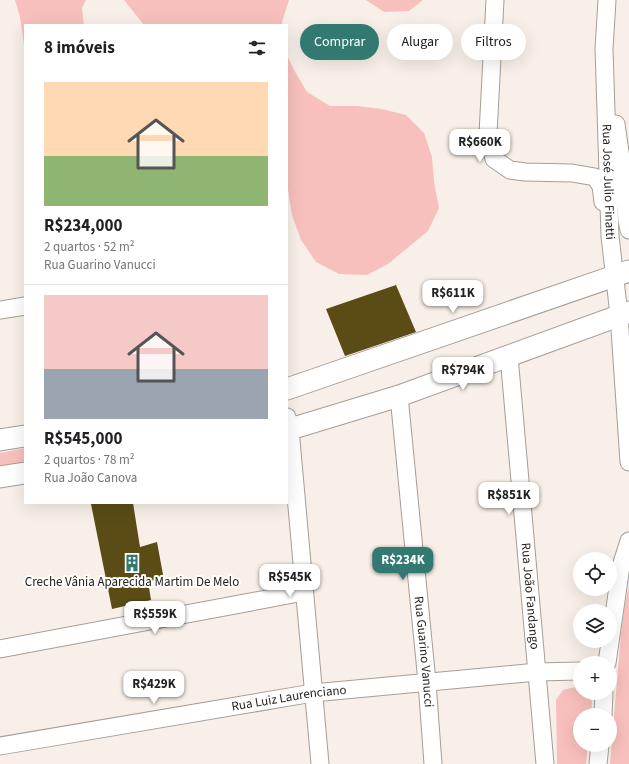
<!DOCTYPE html>
<html lang="pt">
<head>
<meta charset="utf-8">
<style>
	body { margin:0; font-family:"Source Sans 3",sans-serif; background:#f6f6f6; color:#202124; height:100vh; display:flex; flex-direction:column; font-size:15px; white-space:nowrap }
	* { box-sizing:border-box; margin:0 }
	p { font-size:13px; color:#757577 }
	.icon { flex:none; width:22px; height:22px; fill:none; stroke:currentColor; stroke-width:2; stroke-linecap:round; stroke-linejoin:round }
	.map { position:relative; flex:1; overflow:hidden }
	.details { position:absolute; left:24px; top:24px; width:264px; height:480px; display:flex; flex-direction:column; background:#fff; border-radius:0px; box-shadow:0 4px 16px #0002 }
	.details>* { flex:none }
	.top-card { position:absolute; left:300px; top:24px; width:269px; height:36px; display:flex; gap:8px }
	.fabs { position:absolute; left:573px; top:552px; display:grid; gap:8px }
	.fabs a { display:grid; place-items:center; width:44px; height:44px; border-radius:50%; background:#fff; box-shadow:0 4px 16px #0002; font-size:20px }
	.price { position:absolute; translate:-50% -34px; padding:0 9px; border-radius:8px; background:#fff; color:#222; font-size:13px; line-height:26px; filter:drop-shadow(0 1px 2px #0008) }
	.price::after { content:''; position:absolute; left:50%; top:24px; width:12px; height:9px; margin-left:-6px; background:inherit; clip-path:polygon(0 0,100% 0,50% 100%) }
	.price.current { background:#327971; color:#fff }
	ul { padding:0; list-style:none }
	li { display:grid; align-content:center; gap:8px; height:212px; padding:0 20px }
	li+li { border-top:1px solid #e0e0e0 }
	li span { display:grid; place-items:center; height:124px; border-radius:0px; color:#555 }
	li>.icon { margin-inline-start:auto }
	span .icon { width:72px; height:72px; fill:#fffc; stroke-width:1 }
	li b { font-size:17px }
	h2 { display:flex; justify-content:space-between; align-items:center; height:48px; padding:0 20px; font-size:17px }
	.chip { padding:0 14px; border-radius:18px; background:#fff; box-shadow:0 4px 16px #0002; font-size:14px; line-height:36px }
	.chip.current { background:#327971; color:#fff }
	.map>svg:first-child { display:block }
	.green { fill:#f8c0bc }
	.building { fill:#5b4c15 }
	.lines { fill:none; stroke-linecap:round; stroke-linejoin:round }
	.minor-casing { stroke:#a59e97; stroke-width:19 }
	.major-casing { stroke:#a59e97; stroke-width:23 }
	.minor { stroke:#fff; stroke-width:17 }
	.major { stroke:#fff; stroke-width:21 }
	.labels { text-anchor:middle; dominant-baseline:central; stroke-width:4; stroke-linejoin:round; paint-order:stroke }
	.street-label { font-size:13px; fill:#252320; stroke:#fff }
	.poi-label { font-size:13px; fill:#252320; stroke:#fff }
</style>
</head>
<body>
<div class="map">
<svg width="629" height="764" viewBox="0 0 629 764">
	<rect width="100%" height="100%" fill="#f8f0e8"/>
	<!-- green -->
	<path class="green" d="M 15,0 L 86,0 L 82,8 L 84,25 L 25,25 L 25,52 L 20,17 Z
		M 124,0 L 289,0 L 282,22 L 282,25 L 144,25 Z
		M 366,0 L 423,0 L 409,11 L 384,12 Z
		M 287,55 L 294,70 L 307,92 L 330,106 L 357,106 L 382,109 L 406,115 L 424,133 L 432,157 L 434,182 L 439,208 L 428,231 L 388,264 L 367,275 L 339,274 L 316,262 L 301,240 L 292,215 L 287,183 Z
		M 25,448 L 25,464 L 0,468 L 0,453 Z
		M 629,586 L 629,764 L 610,764 L 621,634 L 625,604 Z
		M 575,687 L 580,688 L 580,693 L 588,693 L 592,702 L 591,715 L 580,715 L 580,745 L 588,745 L 586,764 L 557,764 L 556,700 L 563,690 Z"/>
	<!-- building -->
	<path class="building" d="M 396,285 L 416,332 L 345,356 L 326,309 Z
		M 98,503 L 133,503 L 140,547 L 157,542 L 164,580 L 148,581 L 151,600 L 112,609 L 91,504 Z"/>
	<g class="lines">
		<!-- minor casing -->
		<g class="minor-casing">
			<g id="minor">
				<path d="M 495,0 L 488,134 L 494,159 L 510,170 L 525,172 L 572,173 L 595,177 L 601,186 L 603,202"/>
				<path id="s1" d="M 607,0 L 604,49 L 610,236 L 619,315 L 629,462"/>
				<path d="M 616,124 L 622,165 L 627,220 L 629,230"/>
				<path d="M 0,310 L 25,306"/>
				<path id="s2" d="M 509,356 L 545,764"/>
				<path id="s3" d="M 399,396 L 427,682 L 433,764"/>
				<path d="M 287,417 L 290,429 L 320,764"/>
				<path d="M 0,649 L 304,592"/>
				<path d="M 607,663 L 621,566 L 629,541"/>
				<path d="M 603,715 L 604,693"/>
				<path id="s4" d="M 0,746 L 313,693 L 537,672 L 580,671"/>
				<path d="M 598,764 L 600,745"/>
			</g>
		</g>
		<!-- major casing -->
		<g class="major-casing">
			<path id="major" d="M 287,389 L 629,271
				M 287,430 L 399,396 L 629,312
				M 0,440 L 25,436
				M 0,477 L 25,473"/>
		</g>
		<!-- minor -->
		<use href="#minor" class="minor"/>
		<!-- major -->
		<use href="#major" class="major"/>
	</g>
	<!-- icons -->
	<defs>
		<g id="building-bare" transform="scale(1.38)"><path d="M-4-6H4V6H1V3H-1V6H-4ZM-2.5-4.3h1.7v1.8h-1.7ZM.8-4.3h1.7v1.8H.8ZM-2.5-1h1.7V.8h-1.7ZM.8-1h1.7V.8H.8Z" fill="#327971" stroke="#fff" stroke-width="2.5" paint-order="stroke"/></g>
	</defs>
	<g fill-rule="evenodd">
		<use href="#building-bare" x="132" y="563"/>
	</g>
	<g class="labels">
		<!-- street labels -->
		<g class="street-label">
			<text stroke="none"><textPath href="#s1" startOffset="182">Rua José Julio Finatti</textPath></text>
			<text stroke="none"><textPath href="#s2" startOffset="241">Rua João Fandango</textPath></text>
			<text stroke="none"><textPath href="#s3" startOffset="257">Rua Guarino Vanucci</textPath></text>
			<text stroke="none"><textPath href="#s4" startOffset="293">Rua Luiz Laurenciano</textPath></text>
		</g>
		<!-- poi labels -->
		<g class="poi-label">
			<text x="132" y="582">Creche Vânia Aparecida Martim De Melo</text>
		</g>
	</g>
</svg>
<div class="fabs">
<a><svg class="icon" aria-label="locate" viewBox="0 0 24 24"><circle cx="12" cy="12" r="6"/><path d="M12 2v4M12 18v4M2 12h4M18 12h4"/></svg></a>
<a><svg class="icon" aria-label="layers" viewBox="0 0 24 24"><path d="M12 4l9 5-9 5-9-5zM3 14l9 5 9-5"/></svg></a>
<a>+</a>
<a>−</a>
</div>
<b class="price" style="left:480px;top:163px">R$660K</b>
<b class="price" style="left:453px;top:314px">R$611K</b>
<b class="price" style="left:463px;top:391px">R$794K</b>
<b class="price" style="left:509px;top:516px">R$851K</b>
<b class="price current" style="left:403px;top:581px">R$234K</b>
<b class="price" style="left:290px;top:598px">R$545K</b>
<b class="price" style="left:155px;top:635px">R$559K</b>
<b class="price" style="left:154px;top:705px">R$429K</b>
<div class="top-card">
<a class="chip current">Comprar</a>
<a class="chip">Alugar</a>
<a class="chip">Filtros</a>
</div>
<section class="details">
<h2>8 imóveis<svg class="icon" aria-label="filters" viewBox="0 0 24 24"><path d="M4 7h16M4 17h16"/><circle cx="9" cy="7" r="2"/><circle cx="15" cy="17" r="2"/></svg></h2>
<ul>
<li><span style="background:linear-gradient(#ffd9b3 60%,#8fb573 0)"><svg class="icon" aria-label="home" viewBox="0 0 24 24"><path d="M3 11l9-7 9 7M6 9v11h12V9"/></svg></span><div><b>R$234,000</b><p>2 quartos · 52 m²</p><p>Rua Guarino Vanucci</p></div></li>
<li><span style="background:linear-gradient(#f6c9c9 60%,#9aa5b1 0)"><svg class="icon" aria-label="home" viewBox="0 0 24 24"><path d="M3 11l9-7 9 7M6 9v11h12V9"/></svg></span><div><b>R$545,000</b><p>2 quartos · 78 m²</p><p>Rua João Canova</p></div></li>
</ul>
</section>
</div>
</body>
</html>
